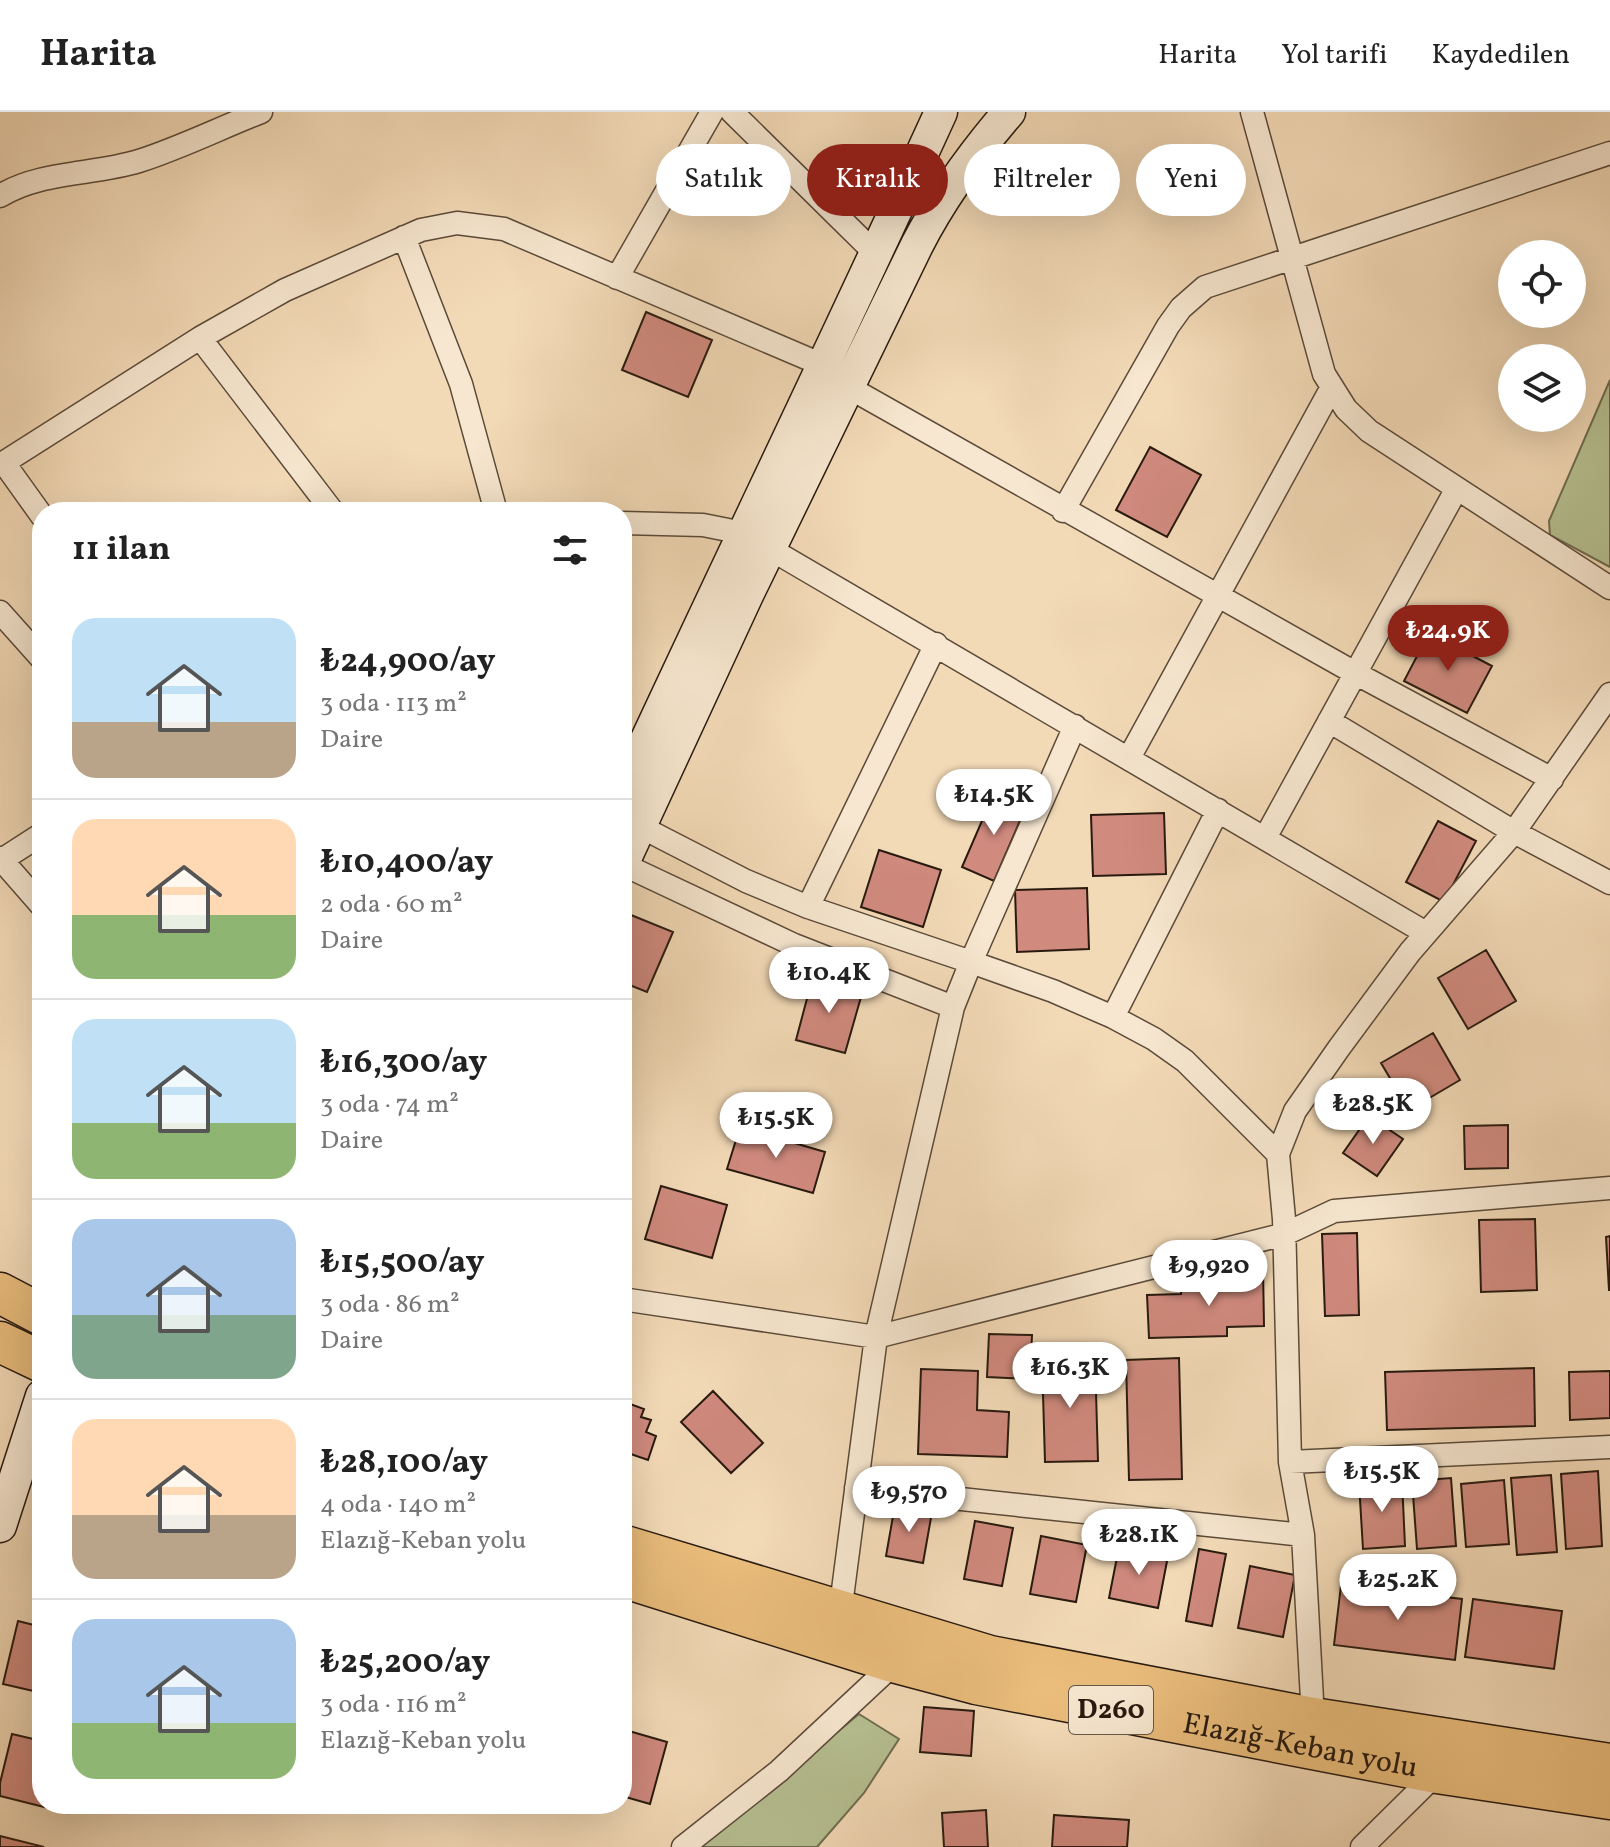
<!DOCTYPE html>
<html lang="tr">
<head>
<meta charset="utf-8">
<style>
	body { margin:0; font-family:Vollkorn,serif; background:#f2f2f2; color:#222; height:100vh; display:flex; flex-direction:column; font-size:30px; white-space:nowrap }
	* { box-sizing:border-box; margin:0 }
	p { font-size:26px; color:#767676 }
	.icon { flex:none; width:44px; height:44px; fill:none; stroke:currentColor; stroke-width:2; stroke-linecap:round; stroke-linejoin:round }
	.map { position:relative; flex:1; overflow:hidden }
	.sheet { position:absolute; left:32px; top:390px; width:600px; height:1312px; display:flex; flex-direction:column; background:#fff; border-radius:32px; box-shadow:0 8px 32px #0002 }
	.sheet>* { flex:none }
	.guide { position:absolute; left:656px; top:32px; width:760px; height:72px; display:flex; gap:16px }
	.controls { position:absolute; left:1498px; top:128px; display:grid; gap:16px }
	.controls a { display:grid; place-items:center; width:88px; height:88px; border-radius:50%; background:#fff; box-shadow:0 8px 32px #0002; font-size:40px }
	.price { position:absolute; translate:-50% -68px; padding:0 18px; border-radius:28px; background:#fff; color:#222; font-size:26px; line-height:52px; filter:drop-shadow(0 2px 4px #0008) }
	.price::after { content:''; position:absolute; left:50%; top:48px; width:24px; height:18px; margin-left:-12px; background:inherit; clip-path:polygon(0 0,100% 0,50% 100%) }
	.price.selected { background:#8f2418; color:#fff }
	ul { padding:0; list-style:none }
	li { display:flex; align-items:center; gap:24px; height:200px; padding:0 40px }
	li+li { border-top:2px solid #e0e0e0 }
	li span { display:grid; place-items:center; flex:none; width:224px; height:160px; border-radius:24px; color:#555 }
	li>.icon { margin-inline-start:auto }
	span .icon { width:96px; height:96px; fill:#fffc; stroke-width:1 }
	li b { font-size:34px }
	h2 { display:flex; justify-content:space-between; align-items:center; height:96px; padding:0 40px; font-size:34px }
	.tag { padding:0 28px; border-radius:36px; background:#fff; box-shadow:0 8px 32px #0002; font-size:28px; line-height:72px }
	.tag.selected { background:#8f2418; color:#fff }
	header { display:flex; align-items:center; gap:48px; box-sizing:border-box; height:112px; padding:0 40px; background:#fff; border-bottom:2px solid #e0e0e0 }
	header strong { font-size:38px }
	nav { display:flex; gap:44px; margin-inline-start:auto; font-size:28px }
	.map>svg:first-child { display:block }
	.green { fill:#b6c092; stroke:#6f6d50; stroke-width:2 }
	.building { fill:#d08a7e; stroke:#281a0f; stroke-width:2 }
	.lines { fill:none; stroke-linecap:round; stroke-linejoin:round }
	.street-casing { stroke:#5b4a39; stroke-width:25 }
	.secondary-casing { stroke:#281a0f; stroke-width:35 }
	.highway-casing { stroke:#281a0f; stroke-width:43 }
	.street { stroke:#f7e7d0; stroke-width:22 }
	.secondary { stroke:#f7e7d0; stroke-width:32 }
	.highway { stroke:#eabd7c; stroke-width:40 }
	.labels { text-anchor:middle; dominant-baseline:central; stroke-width:6; stroke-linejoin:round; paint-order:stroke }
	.shield { fill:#f7e7d0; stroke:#665849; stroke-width:2 }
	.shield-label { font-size:28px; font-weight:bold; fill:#281a0f }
	.street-label { font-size:30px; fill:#281a0f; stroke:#f7e7d0 }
</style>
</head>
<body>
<header>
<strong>Harita</strong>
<nav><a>Harita</a><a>Yol tarifi</a><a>Kaydedilen</a></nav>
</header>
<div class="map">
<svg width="1610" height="1735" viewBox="0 0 1610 1735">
	<rect width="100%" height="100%" fill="#f3dab7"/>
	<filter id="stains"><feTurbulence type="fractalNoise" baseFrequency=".0025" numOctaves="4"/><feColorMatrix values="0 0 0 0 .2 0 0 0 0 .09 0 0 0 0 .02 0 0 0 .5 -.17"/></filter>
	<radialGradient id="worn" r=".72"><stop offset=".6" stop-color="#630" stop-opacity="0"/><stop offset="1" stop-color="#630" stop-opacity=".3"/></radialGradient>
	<!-- green -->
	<path class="green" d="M 1610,268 L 1610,455 L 1550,423 L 1549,409 Z
		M 859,1602 L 899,1627 L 864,1681 L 817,1735 L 699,1735 Z"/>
	<!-- building -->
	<path class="building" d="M 646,200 L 712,228 L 688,285 L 622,258 Z
		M 1150,335 L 1201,363 L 1167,425 L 1116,398 Z
		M 1429,521 L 1492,554 L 1467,601 L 1404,569 Z
		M 994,681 L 1026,695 L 994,769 L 962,755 Z
		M 1164,701 L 1166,762 L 1093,764 L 1091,703 Z
		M 1438,709 L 1476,729 L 1444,790 L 1406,770 Z
		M 879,738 L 941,758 L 923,815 L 861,795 Z
		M 1087,776 L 1089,837 L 1017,840 L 1015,778 Z
		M 631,803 L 673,820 L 647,880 L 622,870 L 622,825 Z
		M 1486,838 L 1516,889 L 1468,917 L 1438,866 Z
		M 813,864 L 863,878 L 845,941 L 796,928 Z
		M 1433,921 L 1460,968 L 1409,998 L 1381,951 Z
		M 1369,1004 L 1403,1027 L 1377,1064 L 1343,1041 Z
		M 1508,1013 L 1508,1056 L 1465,1057 L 1464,1014 Z
		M 740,1015 L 825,1040 L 813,1081 L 727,1057 Z
		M 661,1074 L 727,1093 L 712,1146 L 645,1127 Z
		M 1535,1107 L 1537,1178 L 1481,1180 L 1479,1108 Z
		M 1357,1121 L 1359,1203 L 1325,1204 L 1322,1122 Z
		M 1610,1124 L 1610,1178 L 1609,1178 L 1606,1125 Z
		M 1263,1156 L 1264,1214 L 1227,1215 L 1227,1224 L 1149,1226 L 1147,1183 L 1181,1182 L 1181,1175 L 1219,1173 L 1218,1165 L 1244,1164 L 1244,1157 Z
		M 989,1222 L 1032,1223 L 1030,1267 L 987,1265 Z
		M 1095,1246 L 1098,1349 L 1045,1350 L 1042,1248 Z
		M 1179,1246 L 1182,1367 L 1129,1368 L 1126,1248 Z
		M 1534,1256 L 1535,1314 L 1387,1318 L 1385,1260 Z
		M 921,1257 L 978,1259 L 977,1298 L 1009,1300 L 1007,1345 L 918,1342 Z
		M 1610,1259 L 1610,1306 L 1570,1308 L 1569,1260 Z
		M 713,1279 L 763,1331 L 731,1361 L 681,1310 Z
		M 622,1289 L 644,1297 L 641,1305 L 651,1308 L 646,1320 L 656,1324 L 648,1348 L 622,1339 Z
		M 1598,1359 L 1602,1434 L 1566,1437 L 1561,1362 Z
		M 1551,1363 L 1557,1440 L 1517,1443 L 1511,1366 Z
		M 1451,1366 L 1456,1434 L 1417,1437 L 1412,1369 Z
		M 1402,1368 L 1405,1434 L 1363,1437 L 1359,1371 Z
		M 1504,1368 L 1509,1432 L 1466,1435 L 1461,1372 Z
		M 895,1393 L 932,1400 L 923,1451 L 886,1444 Z
		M 975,1409 L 1013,1416 L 1002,1474 L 964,1467 Z
		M 1041,1424 L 1087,1433 L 1076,1490 L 1030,1482 Z
		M 1119,1435 L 1168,1444 L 1158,1496 L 1109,1486 Z
		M 1199,1437 L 1226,1442 L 1212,1514 L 1186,1509 Z
		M 1250,1454 L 1295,1463 L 1283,1525 L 1238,1516 Z
		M 1341,1473 L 1462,1487 L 1455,1548 L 1334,1533 Z
		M 1473,1487 L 1562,1499 L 1554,1557 L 1465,1545 Z
		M 18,1509 L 42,1515 L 42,1581 L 3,1572 Z
		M 924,1595 L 974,1599 L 971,1644 L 920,1640 Z
		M 622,1617 L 667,1630 L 650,1692 L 622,1684 Z
		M 12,1622 L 42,1629 L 42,1692 L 70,1692 L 68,1701 L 0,1684 L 0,1671 Z
		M 986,1698 L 988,1735 L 944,1735 L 942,1701 Z
		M 1054,1703 L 1129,1708 L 1127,1735 L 1052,1735 Z
		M 0,1724 L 44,1735 L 0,1735 Z"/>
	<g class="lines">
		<!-- street casing -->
		<g class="street-casing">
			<path id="street" d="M 732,0 L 876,142
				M 1252,0 L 1324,262 L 1346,297 L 1369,319 L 1610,476
				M 0,84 C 40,59 94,63 139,49 C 180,36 220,16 261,0
				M 404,125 L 461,272 L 496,400
				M 617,166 L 712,0
				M 200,226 L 333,400
				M 848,275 L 1355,561 L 1552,667
				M 4,351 L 42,404
				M 0,353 L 200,226 L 285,178 L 421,118 L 457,111 L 504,117 L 825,254
				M 1063,399 L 1168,214 L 1181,196 L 1205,175 L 1610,41
				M 622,411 L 703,413 L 743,421 L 1426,821
				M 0,500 L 42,547
				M 1329,609 L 1514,720 L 1610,771
				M 1129,646 L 1332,275
				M 641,715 L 746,769 L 808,795 L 971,850 L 1075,614
				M 1265,726 L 1456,378
				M 0,746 L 42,794
				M 0,749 L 42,722
				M 622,752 L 794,833 L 953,895
				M 808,795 L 936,532
				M 1113,905 L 1218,698
				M 622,1187 L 876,1225 L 1285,1122 L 1334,1099 L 1610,1076
				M 1290,1350 L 1610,1335
				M 856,1376 L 1303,1423
				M 840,1501 L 876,1225 L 953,895 L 971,850 L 1053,879 L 1113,905 L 1154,927 L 1185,949 L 1278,1042
				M 1313,1606 L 1303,1423 L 1290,1350 L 1284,1107 L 1278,1042 L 1295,999 L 1339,936 L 1410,840 L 1514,720 L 1610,582
				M 683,1735 L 779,1659 L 885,1560 L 889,1549
				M 1362,1735 L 1437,1661"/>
		</g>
		<!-- secondary casing -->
		<g class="secondary-casing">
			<path id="secondary" d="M 622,681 C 727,454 837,228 941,0
				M 622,753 L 747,483 L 917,133 C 942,84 973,42 1009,0
				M 0,1414 L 42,1284"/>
		</g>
		<!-- highway casing -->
		<g class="highway-casing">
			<g id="highway">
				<path d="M 0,1181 L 42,1203"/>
				<path d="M 0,1230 L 42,1250"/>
				<path d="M 622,1433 L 990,1544 L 1313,1606 L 1610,1652"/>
				<path id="s1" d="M 622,1465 L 889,1549 L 976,1572 L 1437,1661 L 1610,1687"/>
			</g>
		</g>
		<!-- street -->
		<use href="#street" class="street"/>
		<!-- secondary -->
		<use href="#secondary" class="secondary"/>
		<!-- highway -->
		<use href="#highway" class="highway"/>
	</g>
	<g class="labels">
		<!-- shield labels -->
		<rect class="shield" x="1069" y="1574" width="84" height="48" rx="6"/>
		<g class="shield-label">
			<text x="1111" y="1598">D260</text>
		</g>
		<!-- street labels -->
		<g class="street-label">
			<text stroke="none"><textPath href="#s1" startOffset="700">Elazığ-Keban yolu</textPath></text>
		</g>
	</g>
	<rect width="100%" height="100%" filter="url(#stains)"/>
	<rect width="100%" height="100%" fill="url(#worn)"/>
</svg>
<div class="controls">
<a><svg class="icon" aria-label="locate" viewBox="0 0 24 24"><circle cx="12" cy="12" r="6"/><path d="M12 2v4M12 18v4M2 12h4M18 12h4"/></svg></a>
<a><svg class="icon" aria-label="layers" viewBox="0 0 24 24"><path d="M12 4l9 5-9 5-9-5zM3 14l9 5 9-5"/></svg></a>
</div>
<b class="price selected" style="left:1448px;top:561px">₺24.9K</b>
<b class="price" style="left:994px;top:725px">₺14.5K</b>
<b class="price" style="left:829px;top:903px">₺10.4K</b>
<b class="price" style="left:1373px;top:1034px">₺28.5K</b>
<b class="price" style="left:776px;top:1048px">₺15.5K</b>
<b class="price" style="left:1209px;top:1196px">₺9,920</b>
<b class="price" style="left:1070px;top:1298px">₺16.3K</b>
<b class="price" style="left:1382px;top:1402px">₺15.5K</b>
<b class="price" style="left:909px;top:1422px">₺9,570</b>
<b class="price" style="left:1139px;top:1465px">₺28.1K</b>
<b class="price" style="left:1398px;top:1510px">₺25.2K</b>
<div class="guide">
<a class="tag">Satılık</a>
<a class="tag selected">Kiralık</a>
<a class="tag">Filtreler</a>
<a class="tag">Yeni</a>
</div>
<section class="sheet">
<h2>11 ilan<svg class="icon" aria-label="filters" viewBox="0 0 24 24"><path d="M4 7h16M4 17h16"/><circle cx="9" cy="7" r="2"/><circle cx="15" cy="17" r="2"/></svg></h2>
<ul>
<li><span style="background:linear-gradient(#bfe0f5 65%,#b9a48a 0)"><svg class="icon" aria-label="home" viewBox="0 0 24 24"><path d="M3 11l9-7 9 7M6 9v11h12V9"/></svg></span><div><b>₺24,900/ay</b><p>3 oda · 113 m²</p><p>Daire</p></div></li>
<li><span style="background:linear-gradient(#ffd9b3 60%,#8fb573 0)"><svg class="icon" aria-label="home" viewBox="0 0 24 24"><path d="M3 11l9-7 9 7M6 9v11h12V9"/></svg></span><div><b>₺10,400/ay</b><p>2 oda · 60 m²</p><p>Daire</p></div></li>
<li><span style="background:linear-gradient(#bfe0f5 65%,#8fb573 0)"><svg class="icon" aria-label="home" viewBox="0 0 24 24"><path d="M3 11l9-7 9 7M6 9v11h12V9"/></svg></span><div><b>₺16,300/ay</b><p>3 oda · 74 m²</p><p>Daire</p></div></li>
<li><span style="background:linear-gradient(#a9c7e8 60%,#7fa58c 0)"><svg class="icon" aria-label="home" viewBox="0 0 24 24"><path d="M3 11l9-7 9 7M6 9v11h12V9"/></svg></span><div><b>₺15,500/ay</b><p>3 oda · 86 m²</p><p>Daire</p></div></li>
<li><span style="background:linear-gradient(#ffd9b3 60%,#b9a48a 0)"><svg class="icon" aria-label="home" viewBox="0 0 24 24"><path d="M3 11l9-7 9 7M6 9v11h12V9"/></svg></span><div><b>₺28,100/ay</b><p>4 oda · 140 m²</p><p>Elazığ-Keban yolu</p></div></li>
<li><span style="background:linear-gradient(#a9c7e8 65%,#8fb573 0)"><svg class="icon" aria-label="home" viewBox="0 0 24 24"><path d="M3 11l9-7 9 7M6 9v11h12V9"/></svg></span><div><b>₺25,200/ay</b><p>3 oda · 116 m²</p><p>Elazığ-Keban yolu</p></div></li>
</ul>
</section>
</div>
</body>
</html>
